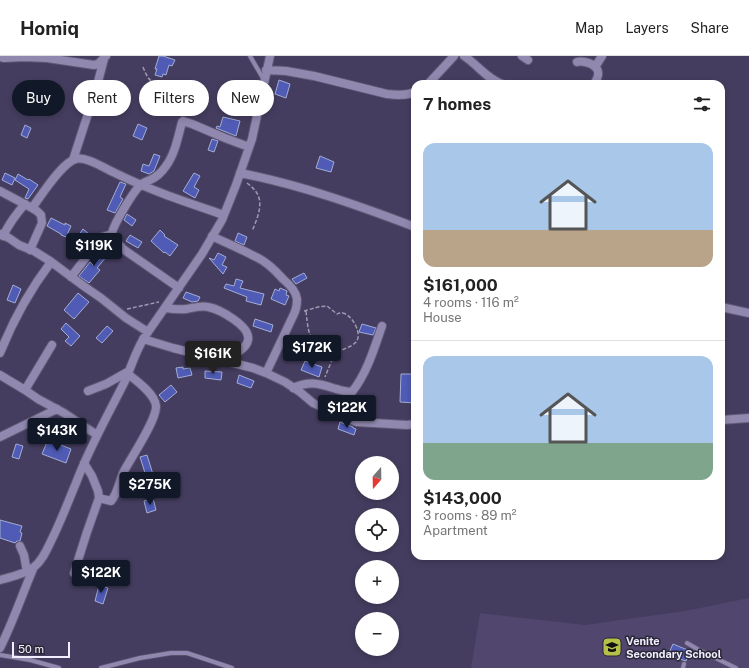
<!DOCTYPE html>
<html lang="en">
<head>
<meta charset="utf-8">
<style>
	body { margin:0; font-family:"Public Sans",sans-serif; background:#f6f6f6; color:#222; height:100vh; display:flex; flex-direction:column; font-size:15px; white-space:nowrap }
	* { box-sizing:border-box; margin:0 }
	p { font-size:13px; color:#767676 }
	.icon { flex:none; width:22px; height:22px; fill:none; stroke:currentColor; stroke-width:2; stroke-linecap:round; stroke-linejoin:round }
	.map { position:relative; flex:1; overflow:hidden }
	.sheet { position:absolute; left:411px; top:24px; width:314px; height:480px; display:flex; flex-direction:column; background:#fff; border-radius:12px; box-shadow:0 2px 6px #0003 }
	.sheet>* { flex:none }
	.banner { position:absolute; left:12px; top:24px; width:339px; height:36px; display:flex; gap:8px }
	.needle { width:26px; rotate:200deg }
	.controls { position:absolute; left:355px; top:400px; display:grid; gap:8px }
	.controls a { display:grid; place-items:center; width:44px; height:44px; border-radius:50%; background:#fff; box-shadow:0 2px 6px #0003; font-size:20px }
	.scale { position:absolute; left:12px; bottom:10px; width:58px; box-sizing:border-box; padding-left:4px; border:2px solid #f1eeff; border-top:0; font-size:11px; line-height:14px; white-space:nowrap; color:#f1eeff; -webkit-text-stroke:3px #2a2737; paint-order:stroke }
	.price { position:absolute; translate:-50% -34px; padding:0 9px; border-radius:4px; background:#111827; color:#fff; font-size:13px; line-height:26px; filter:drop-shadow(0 1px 2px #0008) }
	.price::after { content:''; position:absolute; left:50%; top:24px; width:12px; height:9px; margin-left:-6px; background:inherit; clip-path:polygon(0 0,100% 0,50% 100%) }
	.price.on { background:#222; color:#fff }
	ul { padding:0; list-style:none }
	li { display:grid; align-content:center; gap:8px; height:212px; padding:0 12px }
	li+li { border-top:1px solid #e0e0e0 }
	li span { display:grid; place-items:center; height:124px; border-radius:12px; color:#555 }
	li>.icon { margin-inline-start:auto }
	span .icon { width:72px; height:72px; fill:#fffc; stroke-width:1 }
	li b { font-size:17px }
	h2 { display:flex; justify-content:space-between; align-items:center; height:48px; padding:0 12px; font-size:17px }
	.chip { padding:0 14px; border-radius:18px; background:#fff; box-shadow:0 2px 6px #0003; font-size:14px; line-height:36px }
	.chip.on { background:#111827; color:#fff }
	header { display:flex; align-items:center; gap:24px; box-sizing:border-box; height:56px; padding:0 20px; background:#fff; border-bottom:1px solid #e0e0e0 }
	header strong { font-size:19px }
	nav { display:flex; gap:22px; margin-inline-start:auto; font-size:14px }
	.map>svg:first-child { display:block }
	.built { fill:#50466e }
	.building { fill:#4f5bb5; stroke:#a3add4 }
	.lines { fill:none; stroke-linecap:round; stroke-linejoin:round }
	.lane-casing { stroke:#5f5874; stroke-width:5.5 }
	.street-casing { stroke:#5f5874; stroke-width:10 }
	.path { stroke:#9f9ab3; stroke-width:1.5; stroke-dasharray:4 2; stroke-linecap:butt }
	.lane { stroke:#9188af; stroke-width:4 }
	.street { stroke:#9188af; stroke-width:8 }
	.labels { text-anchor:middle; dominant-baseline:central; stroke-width:3; stroke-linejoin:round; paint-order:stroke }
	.poi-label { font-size:11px; font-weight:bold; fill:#f1eeff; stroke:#2a2737; text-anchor:start }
</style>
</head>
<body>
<header>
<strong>Homiq</strong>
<nav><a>Map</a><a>Layers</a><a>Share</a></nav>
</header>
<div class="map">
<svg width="749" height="612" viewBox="0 0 749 612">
	<rect width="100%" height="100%" fill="#453d5f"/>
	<!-- built -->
	<path class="built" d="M 749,542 L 749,612 L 471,612 L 480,557 L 585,569 L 685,555 Z"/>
	<!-- building -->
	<path class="building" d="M 159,0 L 163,0 L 175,4 L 172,10 L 169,9 L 166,19 L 163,18 L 162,21 L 155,19 L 157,13 L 155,13 Z
		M 279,24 L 290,28 L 286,42 L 275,38 Z
		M 223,61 L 240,65 L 236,80 L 216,72 L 217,70 L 220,71 Z
		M 138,68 L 147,72 L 142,84 L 133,80 Z
		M 25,69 L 31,72 L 27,82 L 21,79 Z
		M 212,83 L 218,85 L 214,96 L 208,94 Z
		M 154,98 L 160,100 L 154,115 L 149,118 L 141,115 L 143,108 L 149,110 Z
		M 320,100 L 334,106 L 331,116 L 316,112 Z
		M 5,117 L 15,122 L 12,129 L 2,124 Z
		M 194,117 L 200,120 L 194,131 L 199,134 L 195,142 L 183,135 Z
		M 18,118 L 28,124 L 29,123 L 38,129 L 28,143 L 25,142 L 29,133 L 15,124 Z
		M 120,126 L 126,128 L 120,141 L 123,143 L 115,157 L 107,154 Z
		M 127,158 L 136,164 L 132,170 L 124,164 Z
		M 51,162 L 65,169 L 65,167 L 71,170 L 66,181 L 61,179 L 61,178 L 47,170 Z
		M 83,173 L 89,178 L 80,190 L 74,186 Z
		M 160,174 L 165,179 L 164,180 L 178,189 L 170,200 L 165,196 L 164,197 L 151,185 Z
		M 238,177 L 247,181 L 244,189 L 235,185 Z
		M 130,179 L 142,186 L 138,192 L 126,185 Z
		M 107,190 L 112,194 L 97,212 L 100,214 L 89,227 L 79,220 L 90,206 L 93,209 Z
		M 218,197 L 226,201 L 222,209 L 227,211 L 223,218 L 209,202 L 214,204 Z
		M 304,217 L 307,222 L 296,228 L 292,223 Z
		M 236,223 L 243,225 L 240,232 L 264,238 L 261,249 L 246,245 L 247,241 L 224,232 L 226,228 L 234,230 Z
		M 13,229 L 21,233 L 15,247 L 7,244 Z
		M 280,232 L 287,235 L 286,239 L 289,240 L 285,249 L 271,243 L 275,233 L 279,235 Z
		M 186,236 L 200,241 L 198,245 L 192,246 L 183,242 Z
		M 78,237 L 89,246 L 74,263 L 64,254 Z
		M 255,263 L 273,269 L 271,276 L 253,270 Z
		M 66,267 L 80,280 L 71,290 L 65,285 L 69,281 L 61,273 Z
		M 362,268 L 376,272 L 373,279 L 359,276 Z
		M 107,270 L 113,275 L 102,287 L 96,282 Z
		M 305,305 L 322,311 L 319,321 L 301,314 Z
		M 183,311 L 183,313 L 190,312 L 192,319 L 178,322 L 176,312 Z
		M 205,315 L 222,316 L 221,324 L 205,322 Z
		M 401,318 L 415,318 L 415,347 L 400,346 Z
		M 239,319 L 254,325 L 251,332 L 237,327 Z
		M 171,329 L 177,336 L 165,346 L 159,339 Z
		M 340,366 L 353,371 L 353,372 L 356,373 L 354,379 L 338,373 Z
		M 48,384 L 71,393 L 66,407 L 42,398 Z
		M 16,388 L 23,390 L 19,403 L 12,401 Z
		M 147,399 L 155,425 L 147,427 L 143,422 L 146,420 L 140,401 Z
		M 153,442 L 156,454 L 147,457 L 144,445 Z
		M 0,464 L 22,470 L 20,476 L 22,477 L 20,485 L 17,485 L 15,487 L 0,482 Z
		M 99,529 L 108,532 L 103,548 L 95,545 Z
		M 673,588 L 690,595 L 686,605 L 668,599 Z"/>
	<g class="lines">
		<!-- lane casing -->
		<g class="lane-casing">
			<path id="lane" d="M 250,0 L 264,24
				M 687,587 L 699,594 L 736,612
				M 0,599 L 30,604 L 59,612
				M 101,612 L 140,602 L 171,597 L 187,597 L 232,612
				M 683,612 L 684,608"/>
		</g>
		<!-- street casing -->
		<g class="street-casing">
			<path id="street" d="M 464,0 C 478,9 487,23 502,28
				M 522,0 L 528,4
				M 0,1 L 4,2 L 24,1 L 47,2 L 94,9 L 98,8 L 106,0
				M 577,6 C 583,4 597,8 598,16 C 599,20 596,25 594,28
				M 595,11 L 602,0
				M 266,14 L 286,15 L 314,20 L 387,38 C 396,39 406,40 415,36
				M 428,28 L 454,0
				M 73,104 L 85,67 L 95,37 L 104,3
				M 240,117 C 301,129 357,149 415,171
				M 0,135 L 32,152 L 37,155 L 41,159 L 42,167 L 30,194
				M 32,152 C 41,140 62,106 76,103 C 86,100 104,112 113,116 C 149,134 186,146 224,159
				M 0,178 L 9,182 L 19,189 L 34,195 L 50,205 L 85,231 L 101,242 L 126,262 L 148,276
				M 3,180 C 9,168 16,158 25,148
				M 212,180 C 226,187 241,193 254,200 C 266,205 275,214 283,223 C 289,228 296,235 297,243 C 297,248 296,254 294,258 L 266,317
				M 71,221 L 88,199 L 95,186 L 99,182 L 112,178
				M 179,232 L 123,193 C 120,189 113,184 112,178 C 112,171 135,132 142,128 C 144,126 147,125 150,124 C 157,121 162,116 166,110 C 175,98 178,81 182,66 L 183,65 L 192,68 L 225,82 L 249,91
				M 721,251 L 749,257
				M 165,252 C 172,253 179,254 186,253 C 193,252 201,249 208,251 C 219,253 251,270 248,284 C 247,293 231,300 223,304
				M 143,283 L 173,292 L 253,312 L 266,317 L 285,326 L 300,336 L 313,347 L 343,361 L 357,366 L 407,369 L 415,368
				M 0,297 C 14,262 29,235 51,206
				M 0,319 L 25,334 L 38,343 L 64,357 L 97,379
				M 293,332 C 308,325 318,327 333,332 C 340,334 345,336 352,336 C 367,317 374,293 382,270
				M 25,334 L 52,289
				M 88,335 L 106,328 L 129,315
				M 721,364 L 749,362
				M 0,381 L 57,353
				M 99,442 L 111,445 C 118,437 119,426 123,417 C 130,403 157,364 156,350 C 155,338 137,325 128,318
				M 20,490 L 24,499 L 27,516
				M 74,517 L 87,476 L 99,442 L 98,435 L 92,420 L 84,407
				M 0,524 C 10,521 26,518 34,511 C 43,504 47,493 52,483 C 61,465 68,446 76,427 C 89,392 108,359 125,325 C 132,309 137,290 148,276 L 202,198 L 222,164 L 236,129 L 252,83 L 270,0
				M 0,592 C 13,566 22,539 33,513"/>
		</g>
		<!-- path -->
		<path class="path" d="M 143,11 C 145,16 147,21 151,25 C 158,31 184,40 187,46 C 188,50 187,55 186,59
			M 247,127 C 252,131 257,135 259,142 C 262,152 256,166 252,175
			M 127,253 L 159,246
			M 304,255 L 318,251 L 327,250 L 337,258 C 340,257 340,256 343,257 C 352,259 363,278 356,286 C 352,291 342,293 336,297 L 334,299 L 325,321
			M 306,255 C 309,284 309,285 336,297"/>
		<!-- lane -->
		<use href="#lane" class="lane"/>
		<!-- street -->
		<use href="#street" class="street"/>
	</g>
	<!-- icons -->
	<defs>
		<g id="school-square" transform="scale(1)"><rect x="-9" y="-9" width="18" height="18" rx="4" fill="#b6c149" stroke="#2a2737"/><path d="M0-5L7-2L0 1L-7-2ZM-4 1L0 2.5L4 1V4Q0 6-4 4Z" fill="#111"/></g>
	</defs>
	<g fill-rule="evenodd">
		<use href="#school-square" x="612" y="591"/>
	</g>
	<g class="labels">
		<!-- poi labels -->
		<g class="poi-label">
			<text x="626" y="585">Venite<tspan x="626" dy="13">Secondary School</tspan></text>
		</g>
	</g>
</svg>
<div class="controls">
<a><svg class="needle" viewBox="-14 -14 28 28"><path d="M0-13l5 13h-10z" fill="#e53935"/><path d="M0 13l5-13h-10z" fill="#767676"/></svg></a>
<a><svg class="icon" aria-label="locate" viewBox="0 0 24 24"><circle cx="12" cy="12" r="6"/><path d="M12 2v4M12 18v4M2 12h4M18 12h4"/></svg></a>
<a>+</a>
<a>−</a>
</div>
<div class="scale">50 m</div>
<b class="price" style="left:94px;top:211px">$119K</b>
<b class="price" style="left:312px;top:313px">$172K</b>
<b class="price on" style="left:213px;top:319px">$161K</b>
<b class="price" style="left:347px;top:373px">$122K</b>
<b class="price" style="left:57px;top:396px">$143K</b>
<b class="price" style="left:150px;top:450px">$275K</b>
<b class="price" style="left:101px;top:538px">$122K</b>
<div class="banner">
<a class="chip on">Buy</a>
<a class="chip">Rent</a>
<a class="chip">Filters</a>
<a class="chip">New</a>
</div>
<section class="sheet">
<h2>7 homes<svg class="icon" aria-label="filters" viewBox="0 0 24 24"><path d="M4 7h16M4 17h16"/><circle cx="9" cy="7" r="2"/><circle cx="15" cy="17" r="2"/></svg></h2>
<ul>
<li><span style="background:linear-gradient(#a9c7e8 70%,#b9a48a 0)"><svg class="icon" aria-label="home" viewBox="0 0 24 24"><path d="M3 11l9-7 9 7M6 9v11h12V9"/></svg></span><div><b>$161,000</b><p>4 rooms · 116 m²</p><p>House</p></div></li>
<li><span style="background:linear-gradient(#a9c7e8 70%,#7fa58c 0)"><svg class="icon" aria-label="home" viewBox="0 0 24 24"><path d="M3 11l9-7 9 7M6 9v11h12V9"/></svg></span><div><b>$143,000</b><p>3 rooms · 89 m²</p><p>Apartment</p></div></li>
</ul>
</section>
</div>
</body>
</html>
